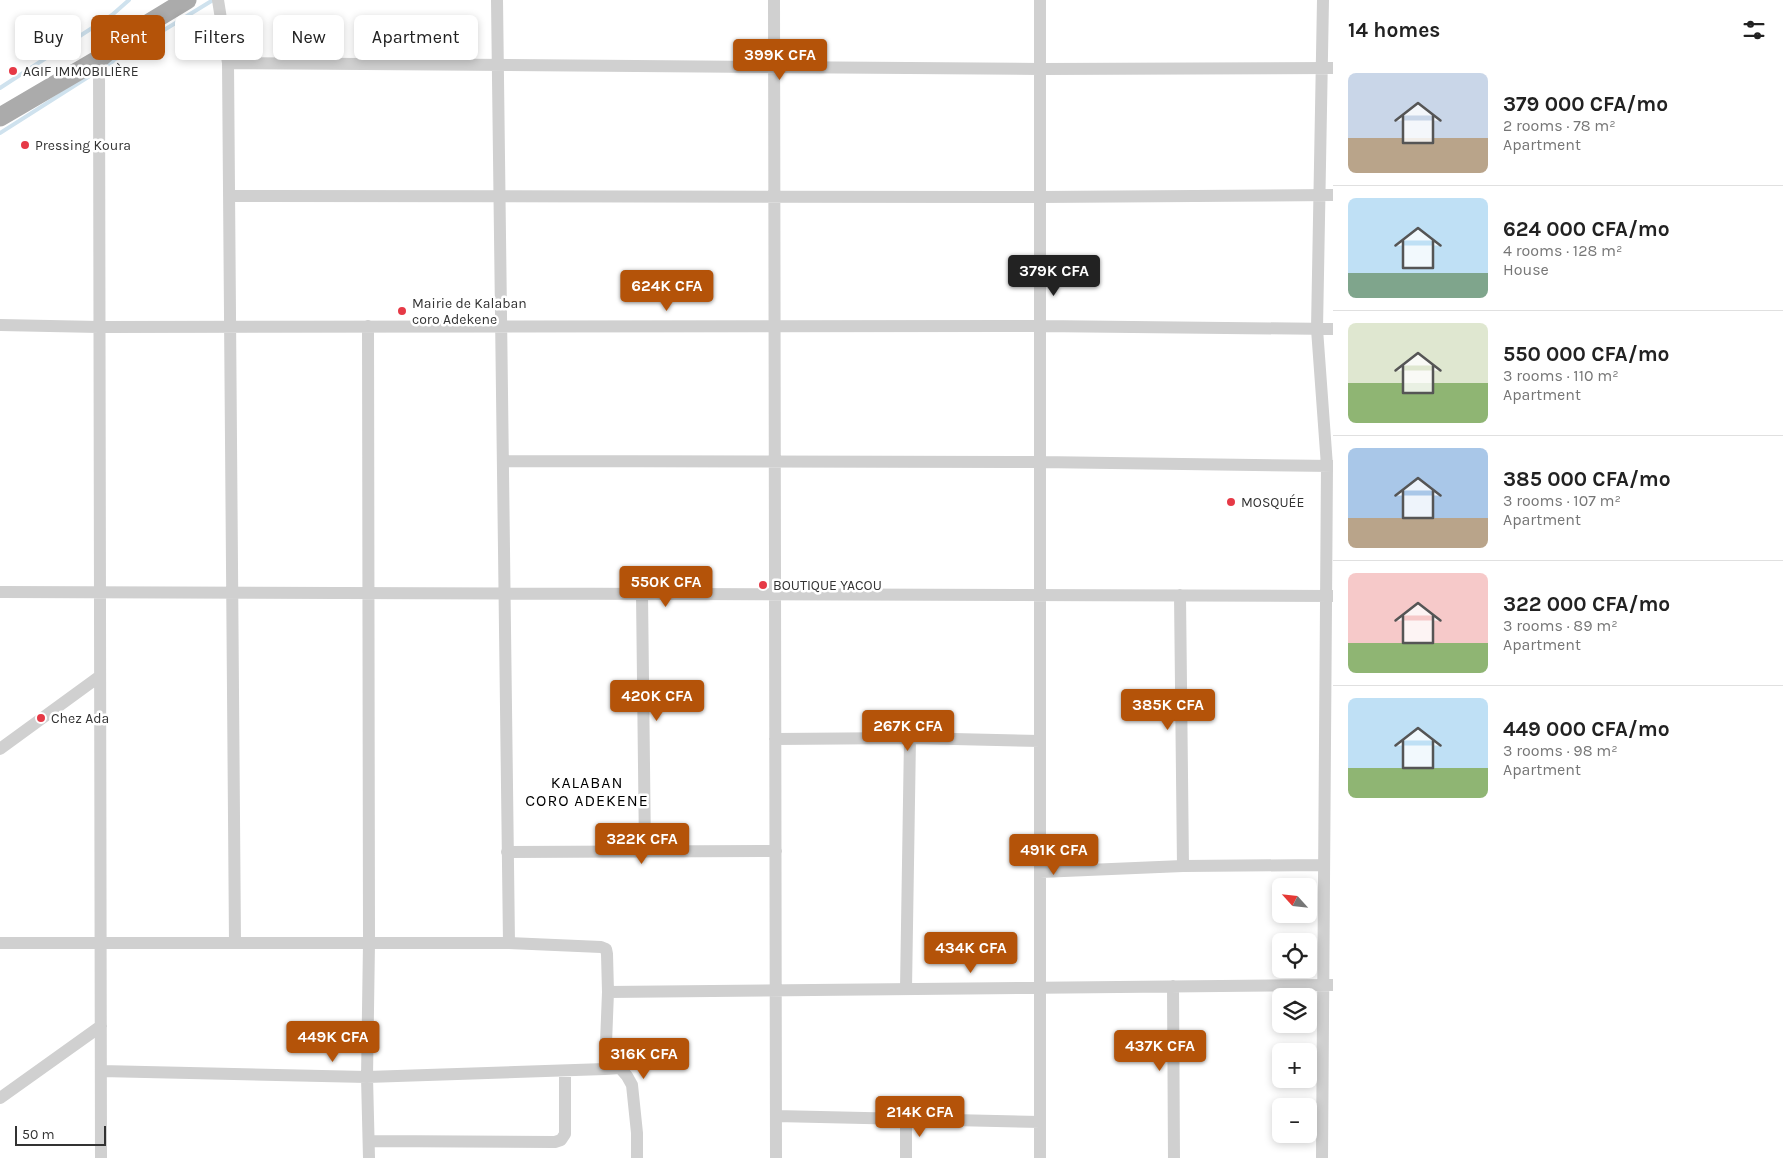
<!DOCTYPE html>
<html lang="en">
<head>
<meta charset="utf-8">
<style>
	body { margin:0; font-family:Karla,sans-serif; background:#f6f6f6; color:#222; height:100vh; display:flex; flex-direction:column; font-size:19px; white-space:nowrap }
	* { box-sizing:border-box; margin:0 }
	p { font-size:16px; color:#767676 }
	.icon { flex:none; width:28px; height:28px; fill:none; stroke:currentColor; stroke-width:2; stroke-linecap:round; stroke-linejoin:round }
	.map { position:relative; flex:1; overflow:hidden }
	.panel { display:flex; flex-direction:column; background:#fff; width:450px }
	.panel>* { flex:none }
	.top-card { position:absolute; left:15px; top:15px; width:475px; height:45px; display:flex; gap:10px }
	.needle { width:32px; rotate:297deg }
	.buttons { position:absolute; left:1272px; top:878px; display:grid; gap:10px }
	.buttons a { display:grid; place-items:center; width:45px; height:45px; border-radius:8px; background:#fff; box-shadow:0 2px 8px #0003; font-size:25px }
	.scale { position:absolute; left:15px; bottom:12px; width:91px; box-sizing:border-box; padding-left:5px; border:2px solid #333; border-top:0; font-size:14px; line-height:18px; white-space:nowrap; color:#333; -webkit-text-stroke:4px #fff; paint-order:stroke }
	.price { position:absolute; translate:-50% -42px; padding:0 11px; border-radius:5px; background:#b45309; color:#fff; font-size:16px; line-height:32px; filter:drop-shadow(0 1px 2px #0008) }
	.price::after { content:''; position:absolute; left:50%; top:30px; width:15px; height:11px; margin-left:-8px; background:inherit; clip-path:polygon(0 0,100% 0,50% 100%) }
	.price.current { background:#222; color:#fff }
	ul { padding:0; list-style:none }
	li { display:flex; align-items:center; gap:15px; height:125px; padding:0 15px }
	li+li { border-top:1px solid #e0e0e0 }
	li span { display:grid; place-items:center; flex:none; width:140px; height:100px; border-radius:8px; color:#555 }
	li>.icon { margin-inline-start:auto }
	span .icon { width:60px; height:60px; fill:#fffc; stroke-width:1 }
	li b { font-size:21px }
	h2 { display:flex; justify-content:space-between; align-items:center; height:60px; padding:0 15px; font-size:21px }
	.pill { padding:0 18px; border-radius:8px; background:#fff; box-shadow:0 2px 8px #0003; font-size:18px; line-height:45px }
	.pill.current { background:#b45309; color:#fff }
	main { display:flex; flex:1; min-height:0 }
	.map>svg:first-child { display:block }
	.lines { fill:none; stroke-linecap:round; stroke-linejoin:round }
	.stream { stroke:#cfe2ee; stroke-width:4 }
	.street { stroke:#d0d0d0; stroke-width:12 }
	.primary { stroke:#ababab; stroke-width:19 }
	.poi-dot { fill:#e63946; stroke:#fff; stroke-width:2 }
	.labels { text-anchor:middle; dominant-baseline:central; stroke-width:5; stroke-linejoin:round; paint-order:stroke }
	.poi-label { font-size:14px; fill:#333; stroke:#fff; text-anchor:start }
	.quarter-label { font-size:16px; letter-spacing:1px; fill:#000; stroke:#fff }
</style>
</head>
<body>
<main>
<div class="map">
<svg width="1333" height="1158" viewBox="0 0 1333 1158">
	<rect width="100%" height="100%" fill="#fff"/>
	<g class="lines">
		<!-- stream -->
		<path class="stream" d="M 102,68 L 213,0
			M 0,88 L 112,15 L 129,0
			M 0,133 L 96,72"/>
		<!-- street -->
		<path class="street" d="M 218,0 L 228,63 L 235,943
			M 497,0 L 509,943
			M 774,0 L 776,1158
			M 99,59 L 101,1158
			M 228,63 L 1040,69 L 1333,68
			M 229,196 L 1040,197 L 1333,195
			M 0,325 L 99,327 L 1040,326 L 1333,329
			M 368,326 L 369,943 L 367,1077 L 369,1158
			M 503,461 L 1040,462 L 1333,466
			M 0,592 L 1333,596
			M 642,594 L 645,851
			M 1180,595 L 1183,866
			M 775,739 L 910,738 L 1040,741
			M 0,749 L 100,676
			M 507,852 L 776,851
			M 1040,872 L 1183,866 L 1324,865
			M 0,943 L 509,943 L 601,947 L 606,949 L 607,954 L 608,992 L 605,1069 L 367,1077 L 101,1071
			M 1173,986 L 1174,1158
			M 906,989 L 910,738
			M 608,992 L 1333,985
			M 605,1069 L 620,1068 L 627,1076 L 632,1085 L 637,1133 L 637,1158
			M 0,1098 L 101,1026
			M 776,1116 L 1040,1122
			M 906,1118 L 906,1158
			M 370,1141 L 555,1142 L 561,1140 L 565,1134 L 565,1071
			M 1040,1158 L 1040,0
			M 1322,1158 L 1327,466 L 1317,329 L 1323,0"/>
		<!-- primary -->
		<path class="primary" d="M 0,117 L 99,59 L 121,40 L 187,0"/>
	</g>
	<!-- markers -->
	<g class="poi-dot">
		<circle cx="13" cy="71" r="5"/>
		<circle cx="25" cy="145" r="5"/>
		<circle cx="402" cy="311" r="5"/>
		<circle cx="1231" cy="502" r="5"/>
		<circle cx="763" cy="585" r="5"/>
		<circle cx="41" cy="718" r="5"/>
	</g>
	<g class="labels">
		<!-- poi labels -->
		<g class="poi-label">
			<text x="23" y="71">AGIF IMMOBILIÈRE</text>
			<text x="35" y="145">Pressing Koura</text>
			<text x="412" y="303">Mairie de Kalaban<tspan x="412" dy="16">coro Adekene</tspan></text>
			<text x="1241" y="502">MOSQUÉE</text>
			<text x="773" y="585">BOUTIQUE YACOU</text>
			<text x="51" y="718">Chez Ada</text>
		</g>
		<!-- quarter labels -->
		<g class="quarter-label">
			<text x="587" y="782">KALABAN<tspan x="587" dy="18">CORO ADEKENE</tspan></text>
		</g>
	</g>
</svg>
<div class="buttons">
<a><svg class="needle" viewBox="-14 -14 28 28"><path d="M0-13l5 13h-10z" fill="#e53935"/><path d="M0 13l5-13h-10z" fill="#767676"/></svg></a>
<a><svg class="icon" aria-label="locate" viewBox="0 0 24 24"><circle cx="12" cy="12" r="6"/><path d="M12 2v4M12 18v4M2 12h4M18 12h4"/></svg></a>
<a><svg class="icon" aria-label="layers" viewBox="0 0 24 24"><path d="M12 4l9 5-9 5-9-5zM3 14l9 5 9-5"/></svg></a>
<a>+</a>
<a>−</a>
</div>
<div class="scale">50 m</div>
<b class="price" style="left:780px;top:81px">399K CFA</b>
<b class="price current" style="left:1054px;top:297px">379K CFA</b>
<b class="price" style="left:667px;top:312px">624K CFA</b>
<b class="price" style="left:666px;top:608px">550K CFA</b>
<b class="price" style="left:657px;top:722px">420K CFA</b>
<b class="price" style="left:1168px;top:731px">385K CFA</b>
<b class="price" style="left:908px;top:752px">267K CFA</b>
<b class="price" style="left:642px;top:865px">322K CFA</b>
<b class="price" style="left:1054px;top:876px">491K CFA</b>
<b class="price" style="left:971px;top:974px">434K CFA</b>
<b class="price" style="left:333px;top:1063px">449K CFA</b>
<b class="price" style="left:1160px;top:1072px">437K CFA</b>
<b class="price" style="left:644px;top:1080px">316K CFA</b>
<b class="price" style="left:920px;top:1138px">214K CFA</b>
<div class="top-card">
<a class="pill">Buy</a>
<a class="pill current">Rent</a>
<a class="pill">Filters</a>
<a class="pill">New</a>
<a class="pill">Apartment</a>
</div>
</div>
<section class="panel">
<h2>14 homes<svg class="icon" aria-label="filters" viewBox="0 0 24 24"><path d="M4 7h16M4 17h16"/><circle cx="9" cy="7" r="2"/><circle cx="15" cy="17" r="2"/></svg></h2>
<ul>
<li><span style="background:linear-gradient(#c9d6e8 65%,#b9a48a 0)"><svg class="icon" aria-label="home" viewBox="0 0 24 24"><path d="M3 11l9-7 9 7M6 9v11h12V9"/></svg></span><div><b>379 000 CFA/mo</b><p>2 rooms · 78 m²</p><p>Apartment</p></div></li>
<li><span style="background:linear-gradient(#bfe0f5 75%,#7fa58c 0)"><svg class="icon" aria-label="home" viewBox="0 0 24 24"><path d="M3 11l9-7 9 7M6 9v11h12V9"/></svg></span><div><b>624 000 CFA/mo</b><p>4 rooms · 128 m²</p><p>House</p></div></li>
<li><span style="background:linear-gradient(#dfe7d0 60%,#8fb573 0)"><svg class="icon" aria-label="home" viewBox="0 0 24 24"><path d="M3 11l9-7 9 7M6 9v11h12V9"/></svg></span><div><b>550 000 CFA/mo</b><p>3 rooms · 110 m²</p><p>Apartment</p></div></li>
<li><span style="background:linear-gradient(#a9c7e8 70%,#b9a48a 0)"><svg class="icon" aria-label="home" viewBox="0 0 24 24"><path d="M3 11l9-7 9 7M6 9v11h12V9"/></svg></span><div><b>385 000 CFA/mo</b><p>3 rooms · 107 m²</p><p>Apartment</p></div></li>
<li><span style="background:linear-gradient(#f6c9c9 70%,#8fb573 0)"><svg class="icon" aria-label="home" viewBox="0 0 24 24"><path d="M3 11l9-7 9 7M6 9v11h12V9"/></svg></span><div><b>322 000 CFA/mo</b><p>3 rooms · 89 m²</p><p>Apartment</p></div></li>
<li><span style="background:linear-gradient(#bfe0f5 70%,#8fb573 0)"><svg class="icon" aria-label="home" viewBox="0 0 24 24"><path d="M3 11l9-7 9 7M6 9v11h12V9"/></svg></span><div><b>449 000 CFA/mo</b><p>3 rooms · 98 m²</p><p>Apartment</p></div></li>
</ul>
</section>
</main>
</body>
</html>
